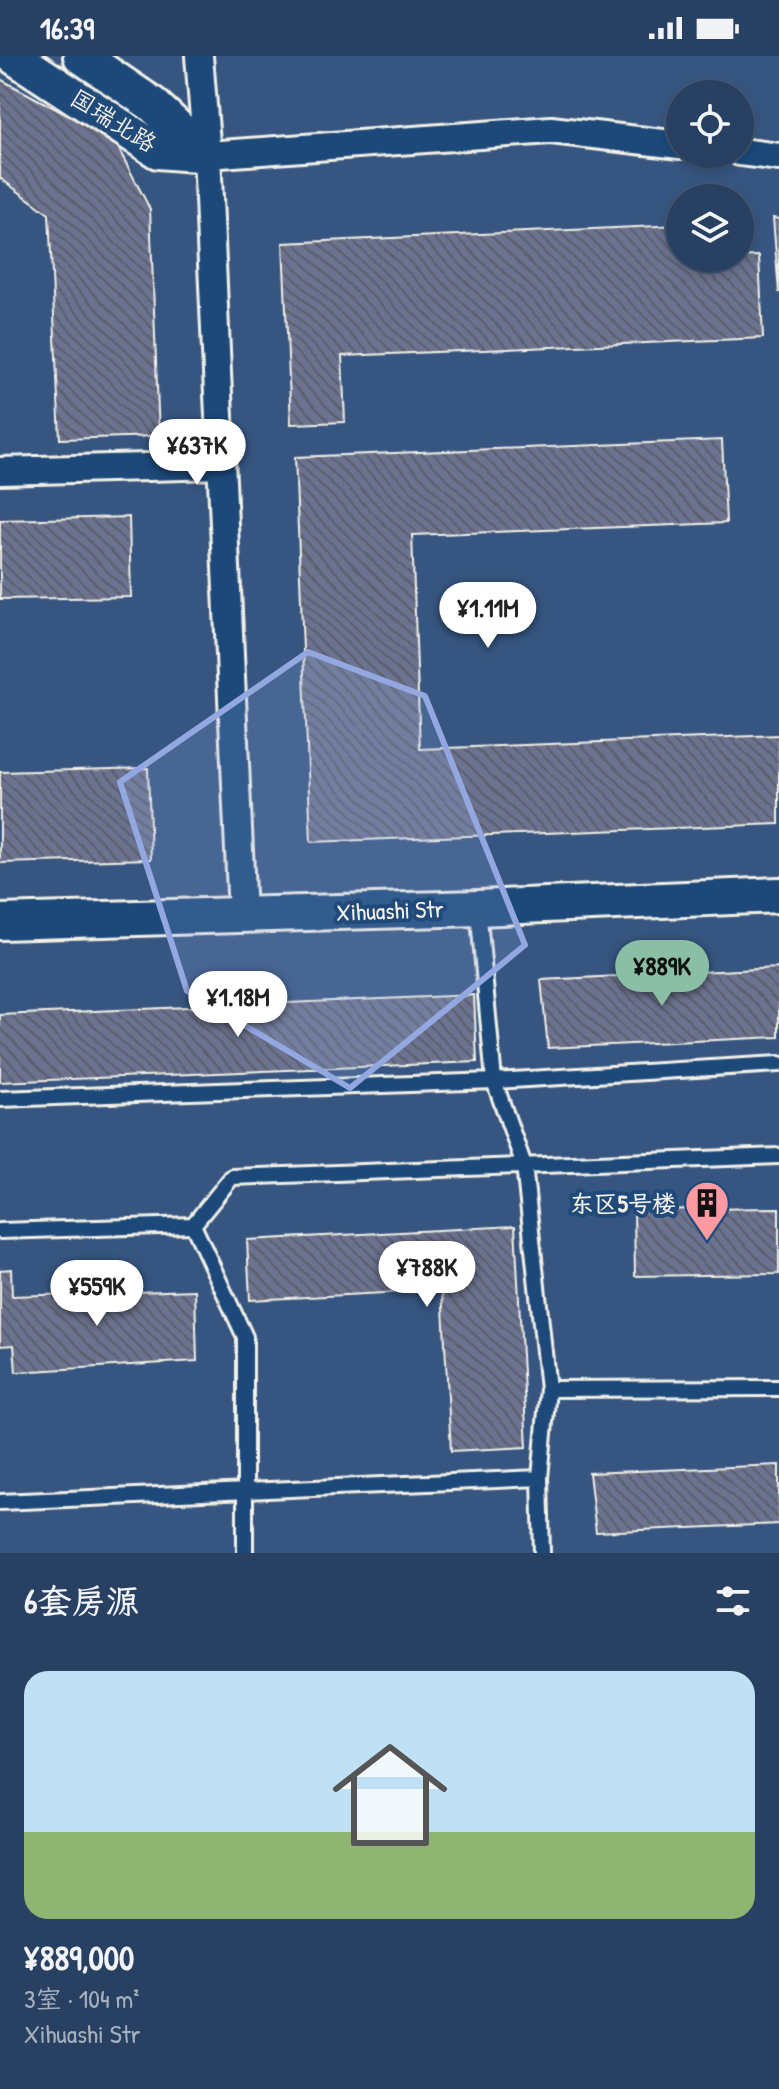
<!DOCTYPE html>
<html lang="zh">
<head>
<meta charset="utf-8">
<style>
	body { margin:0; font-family:"Patrick Hand","LXGW WenKai TC",sans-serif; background:#344b6a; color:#f1f3f6; height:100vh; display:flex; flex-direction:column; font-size:30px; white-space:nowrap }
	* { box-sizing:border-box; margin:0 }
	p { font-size:26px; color:#a5afbd }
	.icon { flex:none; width:44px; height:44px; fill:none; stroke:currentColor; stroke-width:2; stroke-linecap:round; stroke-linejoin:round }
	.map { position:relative; height:1497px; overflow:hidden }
	.side { display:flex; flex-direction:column; background:#284061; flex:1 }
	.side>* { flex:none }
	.controls { position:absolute; left:666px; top:24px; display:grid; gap:16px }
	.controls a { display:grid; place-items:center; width:88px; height:88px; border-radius:50%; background:#284061; box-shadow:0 4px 12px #0003,0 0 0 2px #445976; font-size:40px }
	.price { position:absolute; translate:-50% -68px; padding:0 18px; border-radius:28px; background:#fff; color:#222; font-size:26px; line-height:52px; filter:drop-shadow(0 2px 4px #0008) }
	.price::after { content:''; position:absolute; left:50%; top:48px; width:24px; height:18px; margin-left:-12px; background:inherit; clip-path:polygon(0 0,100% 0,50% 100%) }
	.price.on { background:#8abfa5; color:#111 }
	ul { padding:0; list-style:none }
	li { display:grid; align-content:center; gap:16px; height:424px; padding:0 24px }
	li+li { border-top:2px solid #445976 }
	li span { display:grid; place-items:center; height:248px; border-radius:24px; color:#555 }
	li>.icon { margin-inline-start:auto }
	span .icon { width:144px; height:144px; fill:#fffc; stroke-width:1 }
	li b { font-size:34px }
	h2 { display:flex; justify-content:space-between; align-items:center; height:96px; padding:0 24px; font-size:34px }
	.status { display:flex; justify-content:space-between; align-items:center; height:56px; padding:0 40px; background:#284061; direction:ltr }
	.status svg { height:22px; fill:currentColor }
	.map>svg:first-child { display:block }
	.building { fill:url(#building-back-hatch); stroke:#f4f1e8; stroke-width:2 }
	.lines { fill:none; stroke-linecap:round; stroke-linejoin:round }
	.service-casing { stroke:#f4f1e8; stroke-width:20 }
	.minor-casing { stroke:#f4f1e8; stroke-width:32 }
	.tertiary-casing { stroke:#f4f1e8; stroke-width:40 }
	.service { stroke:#1f4a7a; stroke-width:14 }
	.minor { stroke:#1f4a7a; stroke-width:26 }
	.tertiary { stroke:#1f4a7a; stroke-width:34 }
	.marked { fill:#93a8e1; fill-opacity:0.2; stroke:#93a8e1; stroke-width:6; stroke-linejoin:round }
	.labels { text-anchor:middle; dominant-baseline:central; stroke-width:8; stroke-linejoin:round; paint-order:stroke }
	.street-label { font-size:24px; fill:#f4f1e8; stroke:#1f4a7a }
	.poi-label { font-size:24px; font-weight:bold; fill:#f4f1e8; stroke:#1f4a7a; text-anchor:end }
</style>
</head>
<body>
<div class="status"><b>16:39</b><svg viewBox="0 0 49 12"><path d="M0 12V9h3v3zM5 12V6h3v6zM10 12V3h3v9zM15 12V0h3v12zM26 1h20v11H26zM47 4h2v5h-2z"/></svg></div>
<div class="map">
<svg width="779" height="1497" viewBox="0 0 779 1497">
	<defs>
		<pattern id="building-back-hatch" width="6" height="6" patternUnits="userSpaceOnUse" patternTransform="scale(2)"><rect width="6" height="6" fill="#6c7390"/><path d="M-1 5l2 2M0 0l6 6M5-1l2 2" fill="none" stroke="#5a5e6b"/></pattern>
	</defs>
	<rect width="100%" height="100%" fill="#365681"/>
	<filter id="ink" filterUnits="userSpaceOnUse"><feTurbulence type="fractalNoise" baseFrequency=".0125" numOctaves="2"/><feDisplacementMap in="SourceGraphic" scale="16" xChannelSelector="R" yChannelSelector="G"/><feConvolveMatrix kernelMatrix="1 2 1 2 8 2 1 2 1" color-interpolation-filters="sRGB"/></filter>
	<g filter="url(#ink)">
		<!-- building -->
		<path class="building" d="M 0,23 L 114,84 L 150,153 L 159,380 L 60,383 L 49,158 L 0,122 Z
			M 773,162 L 779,163 L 779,237 Z
			M 680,169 L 680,202 L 759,200 L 763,282 L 342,300 L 345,366 L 291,368 L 283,187 Z
			M 722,384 L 726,467 L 412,479 L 420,693 L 779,679 L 779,768 L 311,786 L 295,401 Z
			M 129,461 L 131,541 L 0,543 L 0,464 Z
			M 148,712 L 151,803 L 0,807 L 0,716 Z
			M 779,912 L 779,981 L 548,992 L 541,924 Z
			M 474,939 L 477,1006 L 0,1026 L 0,959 Z
			M 779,1152 L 779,1218 L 635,1220 L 634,1154 Z
			M 515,1170 L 527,1391 L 451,1395 L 442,1234 L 250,1244 L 247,1184 Z
			M 11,1213 L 12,1240 L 195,1234 L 197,1305 L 16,1316 L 14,1289 L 0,1290 L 0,1214 Z
			M 779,1409 L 779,1468 L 596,1476 L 589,1417 Z"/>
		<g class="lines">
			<!-- service casing -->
			<g class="service-casing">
				<path id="service" d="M 478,852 L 494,1025 L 524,1109 L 548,1333 L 540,1422 L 542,1497
					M 0,1043 L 494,1025 L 779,1008
					M 193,1169 L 245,1281 L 245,1497
					M 0,1175 L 193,1169 L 232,1121 L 779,1100
					M 548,1333 L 779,1332
					M 0,1446 L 540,1422"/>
			</g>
			<!-- minor casing -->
			<g class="minor-casing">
				<path id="minor" d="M 199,0 L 207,99 L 242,859
					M 740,96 L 779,101
					M 207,99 L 551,74 L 680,89
					M 0,415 L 221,409"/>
			</g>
			<!-- tertiary casing -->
			<g class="tertiary-casing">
				<path id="tertiary" d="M 13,0 L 158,95 L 207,99
					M 81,0 L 152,48 L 207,99
					M 0,866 L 478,852 L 779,839"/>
			</g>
			<!-- service -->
			<use href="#service" class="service"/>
			<!-- minor -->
			<use href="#minor" class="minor"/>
			<!-- tertiary -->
			<use href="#tertiary" class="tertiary"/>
		</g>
	</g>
	<!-- marked area -->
	<path class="marked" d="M 308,596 L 425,640 L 525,889 L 350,1032 L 187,935 L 120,726 Z"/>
	<!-- icons -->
	<defs>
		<g id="building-pin" transform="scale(2.3)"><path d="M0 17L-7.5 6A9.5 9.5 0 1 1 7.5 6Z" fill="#ff9aa2" stroke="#1f4a7a"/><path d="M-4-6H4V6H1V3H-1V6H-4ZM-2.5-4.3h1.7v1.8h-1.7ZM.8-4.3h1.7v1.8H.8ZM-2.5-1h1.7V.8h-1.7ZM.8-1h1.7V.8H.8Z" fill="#111"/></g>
	</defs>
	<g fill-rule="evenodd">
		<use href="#building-pin" x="707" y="1147"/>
	</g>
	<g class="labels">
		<!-- street labels -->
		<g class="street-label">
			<text transform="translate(114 64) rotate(32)">国瑞北路</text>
			<text transform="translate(390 854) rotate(-2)">Xihuashi Str</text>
		</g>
		<!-- poi labels -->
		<g class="poi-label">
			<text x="676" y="1147">东区5号楼</text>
		</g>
	</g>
</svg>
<div class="controls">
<a><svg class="icon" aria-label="locate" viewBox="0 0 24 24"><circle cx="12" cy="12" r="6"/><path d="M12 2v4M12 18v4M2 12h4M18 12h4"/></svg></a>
<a><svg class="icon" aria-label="layers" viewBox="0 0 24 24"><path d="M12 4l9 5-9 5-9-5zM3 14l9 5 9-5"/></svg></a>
</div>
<b class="price" style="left:197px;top:431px">¥637K</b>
<b class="price" style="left:488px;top:594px">¥1.11M</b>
<b class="price on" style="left:662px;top:952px">¥889K</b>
<b class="price" style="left:238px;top:983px">¥1.18M</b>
<b class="price" style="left:427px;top:1253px">¥788K</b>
<b class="price" style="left:97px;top:1272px">¥559K</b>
</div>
<section class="side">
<h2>6套房源<svg class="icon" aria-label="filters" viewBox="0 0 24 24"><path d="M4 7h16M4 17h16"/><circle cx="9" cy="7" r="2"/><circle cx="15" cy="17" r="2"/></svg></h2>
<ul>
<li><span style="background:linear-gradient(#bfe0f5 65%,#8fb573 0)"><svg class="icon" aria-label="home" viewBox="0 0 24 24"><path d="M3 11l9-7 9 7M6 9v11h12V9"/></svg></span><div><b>¥889,000</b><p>3室 · 104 m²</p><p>Xihuashi Str</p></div></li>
</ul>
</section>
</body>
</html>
